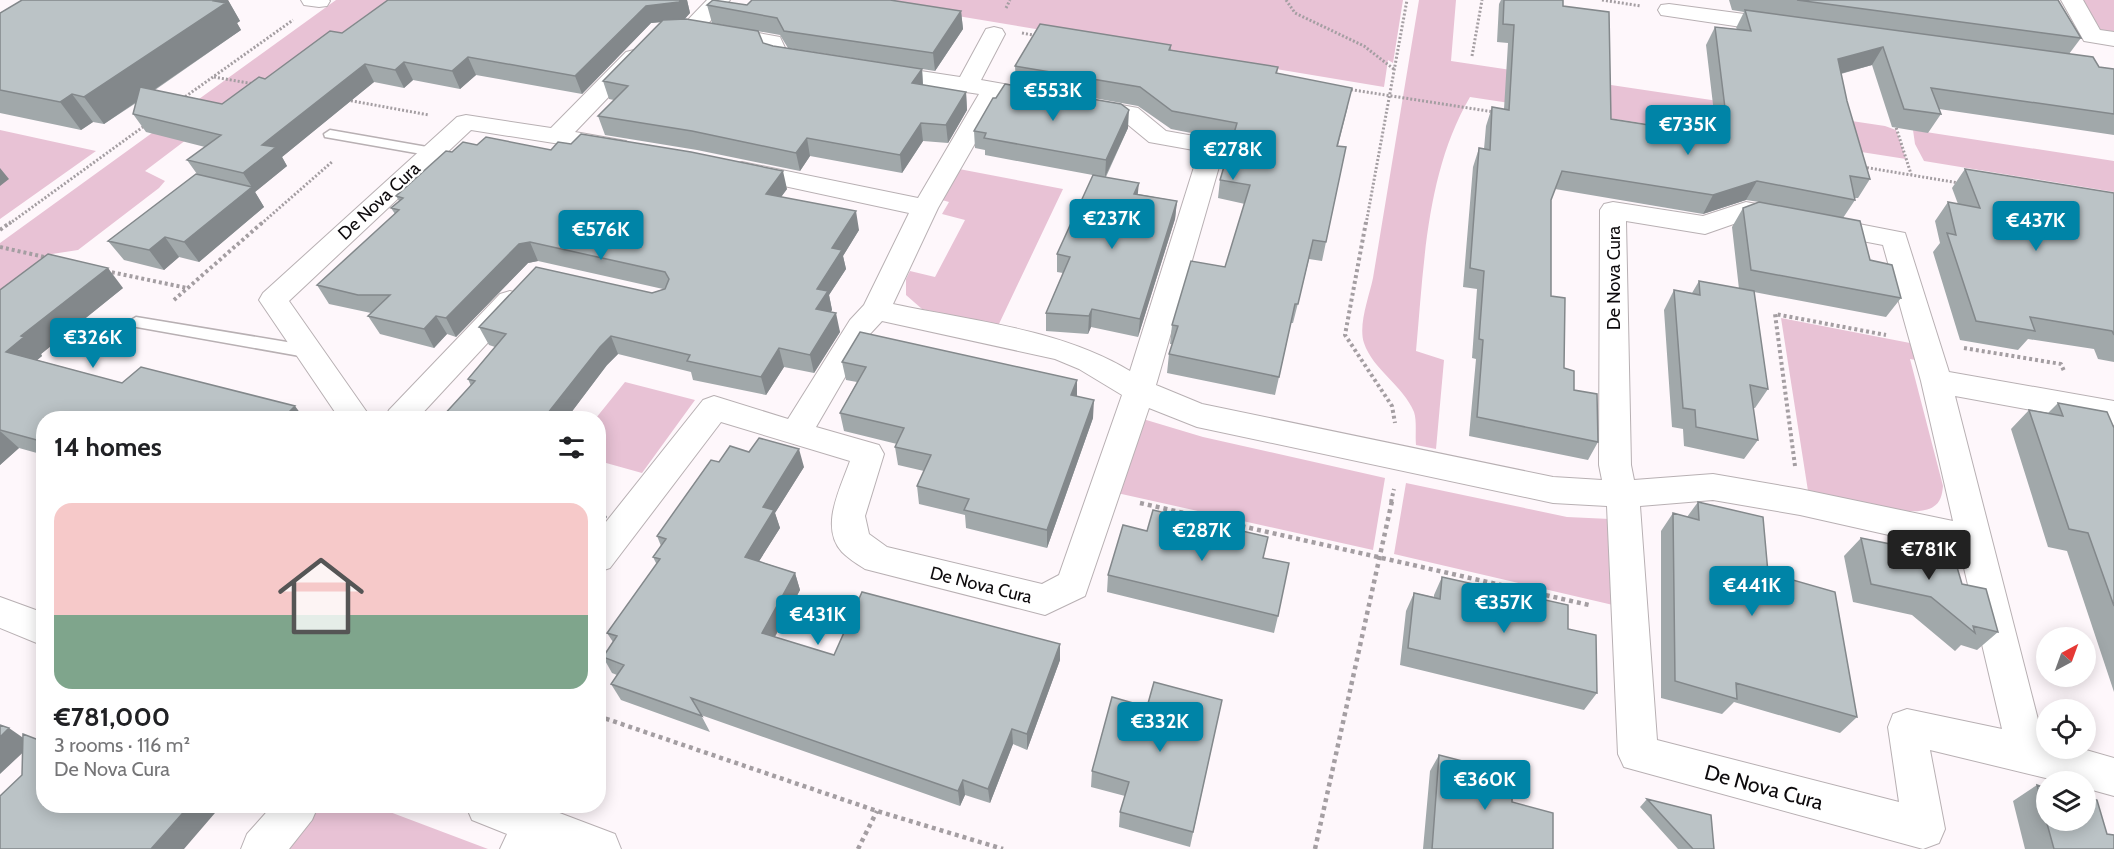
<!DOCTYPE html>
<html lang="en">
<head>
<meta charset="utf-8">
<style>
	body { margin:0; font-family:Cabin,sans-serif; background:#f2f2f2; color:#202124; height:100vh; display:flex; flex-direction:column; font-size:22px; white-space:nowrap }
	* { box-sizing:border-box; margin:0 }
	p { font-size:20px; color:#757577 }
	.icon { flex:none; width:33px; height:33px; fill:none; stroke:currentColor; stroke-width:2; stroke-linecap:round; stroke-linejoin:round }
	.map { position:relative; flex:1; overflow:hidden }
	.side { position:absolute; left:36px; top:411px; width:570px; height:402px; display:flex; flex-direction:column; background:#fff; border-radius:24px; box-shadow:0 3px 15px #0003 }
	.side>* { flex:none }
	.needle { width:39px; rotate:41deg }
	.tools { position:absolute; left:2036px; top:627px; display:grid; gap:12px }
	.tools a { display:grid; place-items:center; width:60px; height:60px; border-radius:50%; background:#fff; box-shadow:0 3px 15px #0003; font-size:30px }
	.price { position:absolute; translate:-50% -51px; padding:0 14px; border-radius:6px; background:#0084a7; color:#fff; font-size:20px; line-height:39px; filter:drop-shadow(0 2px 3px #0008) }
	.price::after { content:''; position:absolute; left:50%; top:36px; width:18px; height:14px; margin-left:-9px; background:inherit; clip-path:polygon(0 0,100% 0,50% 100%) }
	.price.current { background:#222; color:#fff }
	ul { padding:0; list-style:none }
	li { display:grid; align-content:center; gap:12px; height:318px; padding:0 18px }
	li span { display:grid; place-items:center; height:186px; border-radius:18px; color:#555 }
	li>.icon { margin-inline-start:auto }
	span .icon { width:108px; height:108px; fill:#fffc; stroke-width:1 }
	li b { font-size:26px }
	h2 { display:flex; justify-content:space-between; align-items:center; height:72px; padding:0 18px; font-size:26px }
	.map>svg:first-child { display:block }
	.green { fill:#e8c2d5 }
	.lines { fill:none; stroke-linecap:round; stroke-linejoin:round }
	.lane-casing { stroke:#b8b0b3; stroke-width:3 }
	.street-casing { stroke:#b8b0b3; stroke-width:2 }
	.path-far2 { stroke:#a49ea2; stroke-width:3; stroke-dasharray:2 2; stroke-linecap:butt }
	.path-far1 { stroke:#a49ea2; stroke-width:4; stroke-dasharray:3 3; stroke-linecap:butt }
	.path { stroke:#a49ea2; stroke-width:4.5; stroke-dasharray:4 4; stroke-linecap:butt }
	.lane { fill:#fff; fill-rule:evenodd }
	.street { fill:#fff; fill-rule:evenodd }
	.wall { fill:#a1a8aa }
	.shaded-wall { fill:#83888b }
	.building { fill:#bbc3c6; stroke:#83888b; stroke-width:1.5 }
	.labels { text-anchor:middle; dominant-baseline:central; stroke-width:4.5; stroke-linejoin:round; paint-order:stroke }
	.street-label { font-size:18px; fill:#0d0a0c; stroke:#fff }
	.near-street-label { font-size:21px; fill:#0d0a0c; stroke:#fff }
</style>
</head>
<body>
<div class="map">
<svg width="2114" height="849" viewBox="0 0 2114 849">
	<rect width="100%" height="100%" fill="#fef7fb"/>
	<!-- green -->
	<path class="green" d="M 336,0 L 416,0 L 395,14 L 369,13 L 307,58 L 248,93 L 145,171 L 165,181 L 159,188 L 78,250 L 52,254 L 0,294 L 0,243 Z
		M 861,0 L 1403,0 L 1393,63 L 1388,60 L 1384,87 Z
		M 1419,0 L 1456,0 L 1451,61 L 1885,126 L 1896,130 L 1906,159 L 1663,121 L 1655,125 L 1470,97 C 1426,172 1424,265 1416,351 L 1444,360 L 1436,449 L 1416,445 C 1415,435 1417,421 1414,412 C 1403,385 1373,370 1364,343 C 1358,325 1369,297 1373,278 Z
		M 2083,0 L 2114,0 L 2114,34 L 2102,32 Z
		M 0,130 L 96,151 L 0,219 Z
		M 1913,130 L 2114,161 L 2114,192 L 1924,161 L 1915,144 Z
		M 959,169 L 1063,189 L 998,326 L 922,309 L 906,295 L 906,279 L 910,271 L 935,277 L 965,220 L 942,214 L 949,202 L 942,200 Z
		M 1781,318 L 1910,343 L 1916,360 L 1910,359 L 1943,486 C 1942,495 1941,502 1933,507 C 1911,521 1834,497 1808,491 Z
		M 625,382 L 695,400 L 642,473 L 599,461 L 598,418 L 596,418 Z
		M 1143,419 L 1203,437 L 1385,478 L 1373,550 L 1117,493 Z
		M 1406,483 L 1567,517 L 1610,519 L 1613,605 L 1394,554 Z
		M 312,806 L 374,806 L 488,849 L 277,849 Z"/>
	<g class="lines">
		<!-- lane casing -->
		<g class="lane-casing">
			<path id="lane" d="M 330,130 L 433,148 L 440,152 L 433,156 L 325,137 L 324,134 Z
				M 136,317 L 311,346 L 319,352 L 311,358 L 131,326 L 128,322 Z"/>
		</g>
		<!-- street casing -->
		<g class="street-casing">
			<path id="street" d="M 301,0 L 329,0 L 330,1 L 327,6 L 319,7 L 304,5 Z
				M 707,0 L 730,0 L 699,33 L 683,33 L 680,28 Z
				M 2061,0 L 2083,0 L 2100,30 L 2114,32 L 2114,46 L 2084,41 Z
				M 1669,4 L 1781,19 L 1789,21 L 1792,26 L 1789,31 L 1781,33 L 1661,15 L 1658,10 L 1661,5 Z
				M 720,26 L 780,37 L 786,50 L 819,55 L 822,60 L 819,65 L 811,67 L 769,60 L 763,47 L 712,38 L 709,33 L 712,28 Z
				M 994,27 L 1002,29 L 1005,34 L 981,80 L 1138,108 L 1166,131 L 1222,141 L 1225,146 L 1156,385 L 1202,404 L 1553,477 L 1602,480 L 1599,465 L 1600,210 L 1604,204 L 1613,202 L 1703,216 L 1746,202 L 1905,233 L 1949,372 L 2114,401 L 2114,425 L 1955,396 L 2043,739 L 2046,740 L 2046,748 L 2079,748 L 2114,758 L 2114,796 L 2085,788 L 2085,782 L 2062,782 L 1930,750 L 1945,829 L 1939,843 L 1923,849 L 1624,767 L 1618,754 L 1607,506 L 1553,503 L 1197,427 L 1149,408 L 1085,596 L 1045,615 L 865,569 C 857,564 848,558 842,552 C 819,527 841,487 850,461 L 721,422 L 610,568 L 598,572 L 598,532 L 703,400 L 714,396 L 788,419 L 850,320 L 864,305 L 909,213 L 733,175 L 729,170 L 733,165 L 742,162 L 918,198 L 979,94 L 881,79 L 873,77 L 869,72 L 873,67 L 881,65 L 960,77 L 986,29 ZM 1001,98 L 1121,119 L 1149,142 L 1199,151 L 1130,371 C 1060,329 973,321 893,304 L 938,208 ZM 1748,219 L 1883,245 L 1921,381 L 1953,521 L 1800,489 L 1713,474 L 1634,480 L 1631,465 L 1626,221 L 1705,234 ZM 882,321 L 1055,359 L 1079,369 L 1122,395 L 1059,575 L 1042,584 L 887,547 L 869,534 L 865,516 L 884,454 L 879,445 L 816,427 L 870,334 ZM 1713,500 L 1800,515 L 1960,551 L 2002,729 L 1907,709 L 1893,714 L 1888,727 L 1899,802 L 1657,740 L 1640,506 Z
				M 634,50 L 642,52 L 645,57 L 642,62 L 575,132 L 626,141 L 629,146 L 626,151 L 617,153 L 471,130 L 289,301 L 371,418 L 339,418 L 259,300 L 263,293 L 457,117 L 466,115 L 551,128 L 626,52 Z
				M 510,291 L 520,294 L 524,301 L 520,308 L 418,418 L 385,418 L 389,410 L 500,294 Z
				M 0,597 L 44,613 L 44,646 L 0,628 Z
				M 272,806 L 318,806 L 312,820 L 289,849 L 241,849 L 247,834 Z
				M 466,806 L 541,806 L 615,834 L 621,849 L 500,849 L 507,834 L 472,820 Z"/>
		</g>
		<!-- path-far2 -->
		<path class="path-far2" d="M 1286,0 L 1295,13 L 1364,46 L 1395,70
			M 1602,0 L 1641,6
			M 1006,8 L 1010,0
			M 1022,33 L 1038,36
			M 1472,56 L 1482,0
			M 214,77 L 254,84
			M 1347,89 L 1494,112
			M 182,99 L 293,20
			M 347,100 L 429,115
			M 1895,124 L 1911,174
			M 1863,167 L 1959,183
			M 9,224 L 147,124
			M 261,224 L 333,161
			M 1366,224 L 1407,0"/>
		<!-- path-far1 -->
		<path class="path-far1" d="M 1366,222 L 1345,335 L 1392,406 L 1395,423
			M 0,230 L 11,222
			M 0,247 L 49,258
			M 106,271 L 187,288
			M 174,300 L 263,222
			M 1964,348 L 2061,364 L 2064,371
			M 1795,466 L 1775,314 L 1886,335
			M 1391,502 L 1394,489"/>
		<!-- path -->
		<path class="path" d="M 1140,503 L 1589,605
			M 598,716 L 877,811 L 1003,849
			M 858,849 L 877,811
			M 1315,849 L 1392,501"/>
		<!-- lane -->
		<use href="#lane" class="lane"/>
		<!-- street -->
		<use href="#street" class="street"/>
	</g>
	<!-- wall -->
	<path class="wall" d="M 22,0 L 228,0 L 240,21 L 237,23 L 241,30 L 155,90 L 222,104 L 342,33 L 388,0 L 687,0 L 690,13 L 684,19 L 773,46 L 922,69 L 923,85 L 966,92 L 967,110 L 948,143 L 923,141 L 902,173 L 810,156 L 800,171 L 697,150 L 605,135 L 598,116 L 614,100 L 609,99 L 603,81 L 661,22 L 651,23 L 582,94 L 476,75 L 460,89 L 413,80 L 404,88 L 374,82 L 282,157 L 287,166 L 255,192 L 264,207 L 199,262 L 179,257 L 164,270 L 124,260 L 108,241 L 197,174 L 187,160 L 205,147 L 146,132 L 133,114 L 136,103 L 104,124 L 93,122 L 81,130 L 0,113 L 0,13 Z
		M 1501,0 L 1563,0 L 1563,6 L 1611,119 L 1698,132 L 1700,127 L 1716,130 L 1706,45 L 1715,27 L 1737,29 L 1736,28 L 1744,12 L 1732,10 L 1729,0 L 2058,0 L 2081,38 L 2069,54 L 2099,67 L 2114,69 L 2114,135 L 1939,109 L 1941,114 L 1928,133 L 1892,127 L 1872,65 L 1841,74 L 1847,101 L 1870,179 L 1858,198 L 1854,198 L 1855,200 L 1843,218 L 1870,260 L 1901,298 L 1886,317 L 1754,292 L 1768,389 L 1755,408 L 1753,408 L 1758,440 L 1744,459 L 1684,446 L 1683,429 L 1672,427 L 1664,310 L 1674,290 L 1692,293 L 1699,281 L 1739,289 L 1732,227 L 1743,208 L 1759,202 L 1746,200 L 1703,214 L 1555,189 L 1551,200 L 1551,296 L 1564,368 L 1598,442 L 1588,460 L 1469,436 L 1476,359 L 1472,358 L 1477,289 L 1463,287 L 1473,167 L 1479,148 L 1484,149 L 1486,126 L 1492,107 L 1504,109 L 1508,43 L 1497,42 L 1499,4 Z
		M 707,5 L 747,5 L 961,11 L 963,29 L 935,71 L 788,48 L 780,35 L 712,23 Z
		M 1171,45 L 1171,50 L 1278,67 L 1277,74 L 1348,106 L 1338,146 L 1346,147 L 1322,261 L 1309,259 L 1293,323 L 1291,323 L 1275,395 L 1167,373 L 1169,354 L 1172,344 L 1170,344 L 1172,325 L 1225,267 L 1245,204 L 1218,198 L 1220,180 L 1232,141 L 1171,129 L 1138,106 L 1016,84 L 1015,66 Z
		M 1128,128 L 1106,177 L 1138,194 L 1177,201 L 1175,219 L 1138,337 L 1091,327 L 1088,334 L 1046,331 L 1046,313 L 1063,273 L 1057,272 L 1057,254 L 1098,176 L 985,155 L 985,150 L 975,148 L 974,131 Z
		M 477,145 L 551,150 L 787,189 L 781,197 L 859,230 L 843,256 L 846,269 L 829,295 L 832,310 L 830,312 L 840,332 L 814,373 L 784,367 L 766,395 L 693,380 L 691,372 L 618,354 L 607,365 L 567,418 L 441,418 L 471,386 L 468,379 L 495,347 L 489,345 L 479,327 L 652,293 L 663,289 L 538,261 L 528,263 L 456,337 L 447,334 L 434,348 L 380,334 L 368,316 L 371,313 L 329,304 L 317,285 L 395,214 L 391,208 L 399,201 L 396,196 L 452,152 Z
		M 1965,169 L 2114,193 L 2114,362 L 2098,359 L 2094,349 L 2028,339 L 2018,350 L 1960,340 L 1933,252 L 1940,243 L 1935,221 L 1948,202 L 1958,204 L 1952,188 Z
		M 123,288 L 41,354 L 42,356 L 37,360 L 122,383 L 295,406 L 44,418 L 44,455 L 19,448 L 0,465 L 0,290 Z
		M 842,362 L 1077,396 L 1093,418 L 1047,548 L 966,528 L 965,515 L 919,504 L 917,486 L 924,471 L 898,465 L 895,447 L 897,444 L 844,431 L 840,413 L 857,382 L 846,380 Z
		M 2058,403 L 2114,428 L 2114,692 L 2067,551 L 2048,547 L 2011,429 L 2029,410 L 2048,413 Z
		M 719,462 L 804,467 L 775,513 L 780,528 L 759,561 L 795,573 L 800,590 L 775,637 L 834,655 L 1060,660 L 1027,750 L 1013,744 L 990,803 L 965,795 L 960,806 L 701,715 L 710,732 L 621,700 L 611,684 L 617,675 L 612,673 L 603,657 L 613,642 L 607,633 L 657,565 L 653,557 L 661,546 L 657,536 Z
		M 1698,502 L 1768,573 L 1857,717 L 1840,733 L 1734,702 L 1722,714 L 1661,698 L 1661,531 L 1673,513 L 1687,517 Z
		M 1147,531 L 1263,558 L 1278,616 L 1274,633 L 1107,592 L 1108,575 Z
		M 1861,538 L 1962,584 L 1998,632 L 1977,650 L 1961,645 L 1955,651 L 1912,615 L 1853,602 L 1844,556 Z
		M 1442,577 L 1568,629 L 1597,693 L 1584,710 L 1400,665 L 1406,611 L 1414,593 L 1434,597 L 1434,595 Z
		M 1222,700 L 1190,847 L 1119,827 L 1120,812 L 1125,796 L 1091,787 L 1092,771 L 1147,707 Z
		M 1439,755 L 1512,802 L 1553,849 L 1423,849 L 1430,771 Z
		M 2037,785 L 2107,834 L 2114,849 L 2025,849 L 2013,801 Z
		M 1647,799 L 1714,849 L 1678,849 L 1640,807 Z"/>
	<!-- shaded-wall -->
	<path class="shaded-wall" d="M 216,0 L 228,0 L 240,21 L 237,23 L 241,30 L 104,124 L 84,97 Z
		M 681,0 L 687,0 L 690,13 L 684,20 L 651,23 L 582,94 L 575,76 L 646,6 Z
		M 961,11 L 963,29 L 935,71 L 933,53 Z
		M 1883,47 L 1872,65 L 1828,77 L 1838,59 Z
		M 468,57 L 476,75 L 460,89 L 452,71 Z
		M 404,62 L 413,80 L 404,88 L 395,70 Z
		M 365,64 L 374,82 L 282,157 L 287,166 L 255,192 L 243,173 L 262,145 Z
		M 922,69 L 923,87 L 912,83 Z
		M 966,92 L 967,110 L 948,143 L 946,125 Z
		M 72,94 L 93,122 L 81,130 L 60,102 Z
		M 1129,110 L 1128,128 L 1105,177 L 1106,160 Z
		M 921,123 L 923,141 L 902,173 L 900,155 Z
		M 807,138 L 810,156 L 800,171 L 796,153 Z
		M 0,168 L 9,179 L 0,186 Z
		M 783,171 L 787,189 L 770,212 L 766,194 Z
		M 1757,181 L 1746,200 L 1703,214 L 1713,195 Z
		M 1139,183 L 1137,201 L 1134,194 Z
		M 252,187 L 264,207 L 199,262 L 184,242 Z
		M 1177,201 L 1175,219 L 1138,337 L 1140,319 Z
		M 856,211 L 859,230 L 843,256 L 846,269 L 829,295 L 832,310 L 820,328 L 816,309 L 817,289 L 832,248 Z
		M 165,237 L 179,257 L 164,270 L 149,250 Z
		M 530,242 L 538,261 L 528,263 L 456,337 L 446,318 L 519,244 Z
		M 108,268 L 123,288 L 41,354 L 42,356 L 24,371 L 6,352 L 21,336 Z
		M 1092,309 L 1091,327 L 1088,334 L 1089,316 Z
		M 836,313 L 840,332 L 814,373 L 810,355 Z
		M 436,316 L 447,334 L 434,348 L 424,329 Z
		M 611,336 L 618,354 L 607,365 L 567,418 L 544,418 L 600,347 Z
		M 779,348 L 784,367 L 766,395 L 761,377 Z
		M 1077,380 L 1077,398 L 1071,395 Z
		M 1094,400 L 1093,418 L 1047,548 L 1047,530 Z
		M 295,406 L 304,418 L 283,418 Z
		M 0,431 L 19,448 L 0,465 Z
		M 799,449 L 804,467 L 775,513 L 780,528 L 751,574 L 745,557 L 763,507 Z
		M 598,501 L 607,517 L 598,530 Z
		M 795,573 L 800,590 L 768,649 L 762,633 Z
		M 1060,644 L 1060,660 L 1027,750 L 1027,734 Z
		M 9,728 L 32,744 L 0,774 L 0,737 Z
		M 1012,729 L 1013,744 L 990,803 L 988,789 Z
		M 963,780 L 965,795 L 960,806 L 958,791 Z
		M 189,806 L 221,806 L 184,849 L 151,849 Z"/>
	<!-- building -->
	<path class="building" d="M 22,0 L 216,0 L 214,1 L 226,3 L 84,97 L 72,94 L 60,102 L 0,90 L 0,13 Z
		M 388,0 L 681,0 L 679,2 L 646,6 L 575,76 L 468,57 L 452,71 L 404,62 L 395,70 L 365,64 L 262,145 L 276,147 L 243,173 L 187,160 L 221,135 L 133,114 L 140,87 L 222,104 L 259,77 L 265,79 L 330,31 L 342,33 Z
		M 713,0 L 747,5 L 752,0 L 890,0 L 961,11 L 933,53 L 784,31 L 777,18 L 707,5 Z
		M 1504,0 L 1563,0 L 1563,6 L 1609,12 L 1611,119 L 1701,133 L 1700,127 L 1728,132 L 1715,27 L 1751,31 L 1745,10 L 2093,57 L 2099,67 L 2114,69 L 2114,114 L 1931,88 L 1941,114 L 1904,109 L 1883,47 L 1838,59 L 1847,101 L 1870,179 L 1850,176 L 1855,200 L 1757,181 L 1713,195 L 1562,171 L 1551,200 L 1551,296 L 1565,298 L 1564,368 L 1574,371 L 1574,390 L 1597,394 L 1598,442 L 1477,417 L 1483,340 L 1479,339 L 1484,271 L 1470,268 L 1479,148 L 1490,150 L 1492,107 L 1509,110 L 1514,25 L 1503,24 Z
		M 1797,0 L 2058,0 L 2081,38 Z
		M 686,19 L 758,31 L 763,43 L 773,46 L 922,69 L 912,83 L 966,92 L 946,125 L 921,123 L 900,155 L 807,138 L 796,153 L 692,131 L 598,116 L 628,86 L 603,81 L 663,20 Z
		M 1040,24 L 1171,45 L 1169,50 L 1278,67 L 1276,73 L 1352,88 L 1337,146 L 1346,147 L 1326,242 L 1313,240 L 1298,304 L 1295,304 L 1279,377 L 1169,354 L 1178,326 L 1172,325 L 1191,261 L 1225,267 L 1250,185 L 1220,180 L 1237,123 L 1172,111 L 1140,87 L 1015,66 Z
		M 1005,84 L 1121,104 L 1129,110 L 1106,160 L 984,138 L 986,133 L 974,131 L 993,98 L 996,98 Z
		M 581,134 L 691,152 L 783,171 L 766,194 L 856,211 L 832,248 L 842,250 L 817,289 L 828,291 L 816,309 L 836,313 L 810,355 L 779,348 L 761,377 L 687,361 L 690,355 L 611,336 L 600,347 L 544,418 L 441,418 L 475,381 L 468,379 L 506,334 L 479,327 L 536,267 L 652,293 L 665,289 L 669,279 L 665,272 L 530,242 L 519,244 L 446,318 L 436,316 L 424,329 L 368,316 L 390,295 L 358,295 L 317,285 L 399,210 L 391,208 L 403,198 L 396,196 L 446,151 L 452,152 L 463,142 L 477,145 L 486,137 L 551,150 L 558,142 L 571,144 Z
		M 1965,169 L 2114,193 L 2114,335 L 2112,331 L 2030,317 L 2035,331 L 1976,321 L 1947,233 L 1956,235 L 1948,202 L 1980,208 Z
		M 196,174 L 252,187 L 184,242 L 165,237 L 149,250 L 108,241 Z
		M 1093,175 L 1139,183 L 1134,194 L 1177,201 L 1140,319 L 1092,309 L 1089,316 L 1046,313 L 1070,257 L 1057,254 Z
		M 1759,202 L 1860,221 L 1870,260 L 1892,265 L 1901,298 L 1751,270 L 1743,208 Z
		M 48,254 L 108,268 L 21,336 L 24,337 L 6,352 L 122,383 L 141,367 L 295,406 L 283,418 L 44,418 L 44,442 L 0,430 L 0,290 Z
		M 1699,281 L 1754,291 L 1768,389 L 1750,385 L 1758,440 L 1696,427 L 1695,410 L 1683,408 L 1674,290 L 1700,295 Z
		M 860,332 L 1077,380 L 1071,395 L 1094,400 L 1047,530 L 964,510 L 969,499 L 917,486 L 931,455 L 895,447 L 904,428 L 840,413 L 866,367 L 842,362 Z
		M 2058,403 L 2107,412 L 2114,428 L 2114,606 L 2088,533 L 2069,529 L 2029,410 L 2063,416 Z
		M 759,438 L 799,449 L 763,507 L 774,510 L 745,557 L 795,573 L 762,633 L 834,655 L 862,592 L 1060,644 L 1027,734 L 1012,729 L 988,789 L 963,780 L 958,791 L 691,698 L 702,716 L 611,684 L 624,665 L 603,657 L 617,636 L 607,633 L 660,559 L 653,557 L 666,539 L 657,536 L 711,460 L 719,462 L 730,446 L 749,452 Z
		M 1698,502 L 1763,517 L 1768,573 L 1835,592 L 1857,717 L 1736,683 L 1737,699 L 1675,681 L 1673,513 L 1699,520 Z
		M 1153,510 L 1268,537 L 1263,558 L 1289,563 L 1278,616 L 1108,575 L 1123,525 L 1147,531 Z
		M 1861,538 L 1954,557 L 1962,584 L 1986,589 L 1998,632 L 1973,626 L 1975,633 L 1931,597 L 1871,584 Z
		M 1442,577 L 1568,605 L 1568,629 L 1596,635 L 1597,693 L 1408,648 L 1414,593 L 1440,599 Z
		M 1154,682 L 1222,700 L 1193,832 L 1120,812 L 1129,782 L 1092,771 L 1112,697 L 1147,707 Z
		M 0,725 L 9,728 L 0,737 Z
		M 23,734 L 44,742 L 44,806 L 189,806 L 151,849 L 0,849 L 0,796 L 22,775 Z
		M 1439,755 L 1513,774 L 1512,802 L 1553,813 L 1553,849 L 1432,849 Z
		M 2037,785 L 2046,788 L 2046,819 Z
		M 2085,797 L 2097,800 L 2107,834 L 2114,835 L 2114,849 L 2054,849 L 2046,820 L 2085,820 Z
		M 1647,799 L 1711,815 L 1714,849 L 1693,849 Z"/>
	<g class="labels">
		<!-- street labels -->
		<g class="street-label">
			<text transform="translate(379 201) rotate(-43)">De Nova Cura</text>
			<text transform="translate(1614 278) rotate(-90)">De Nova Cura</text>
			<text transform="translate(981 585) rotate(14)">De Nova Cura</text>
		</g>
		<!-- near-street labels -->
		<g class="near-street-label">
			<text transform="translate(1764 787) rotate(15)">De Nova Cura</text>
		</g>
	</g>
</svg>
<div class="tools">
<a><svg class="needle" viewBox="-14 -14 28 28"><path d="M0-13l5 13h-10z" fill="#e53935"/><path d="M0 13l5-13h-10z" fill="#757577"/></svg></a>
<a><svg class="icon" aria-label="locate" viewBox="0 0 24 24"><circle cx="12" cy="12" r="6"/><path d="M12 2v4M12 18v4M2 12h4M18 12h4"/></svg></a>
<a><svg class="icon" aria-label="layers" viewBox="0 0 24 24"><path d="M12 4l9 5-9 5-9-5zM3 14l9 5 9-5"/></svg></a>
</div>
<b class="price" style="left:1053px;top:122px">€553K</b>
<b class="price" style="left:1688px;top:156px">€735K</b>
<b class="price" style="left:1233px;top:181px">€278K</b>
<b class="price" style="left:1112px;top:250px">€237K</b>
<b class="price" style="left:2036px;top:252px">€437K</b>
<b class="price" style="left:601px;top:261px">€576K</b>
<b class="price" style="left:93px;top:369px">€326K</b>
<b class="price" style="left:1202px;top:562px">€287K</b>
<b class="price current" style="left:1929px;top:581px">€781K</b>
<b class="price" style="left:1752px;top:617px">€441K</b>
<b class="price" style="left:1504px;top:634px">€357K</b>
<b class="price" style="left:818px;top:646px">€431K</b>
<b class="price" style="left:1160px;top:753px">€332K</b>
<b class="price" style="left:1485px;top:811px">€360K</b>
<section class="side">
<h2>14 homes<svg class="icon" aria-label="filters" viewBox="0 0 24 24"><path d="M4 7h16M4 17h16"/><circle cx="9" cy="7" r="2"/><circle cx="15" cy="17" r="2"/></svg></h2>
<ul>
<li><span style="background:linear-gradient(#f6c9c9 60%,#7fa58c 0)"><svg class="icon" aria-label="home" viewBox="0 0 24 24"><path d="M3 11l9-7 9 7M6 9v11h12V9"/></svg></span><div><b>€781,000</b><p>3 rooms · 116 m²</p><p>De Nova Cura</p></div></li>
</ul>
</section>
</div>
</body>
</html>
